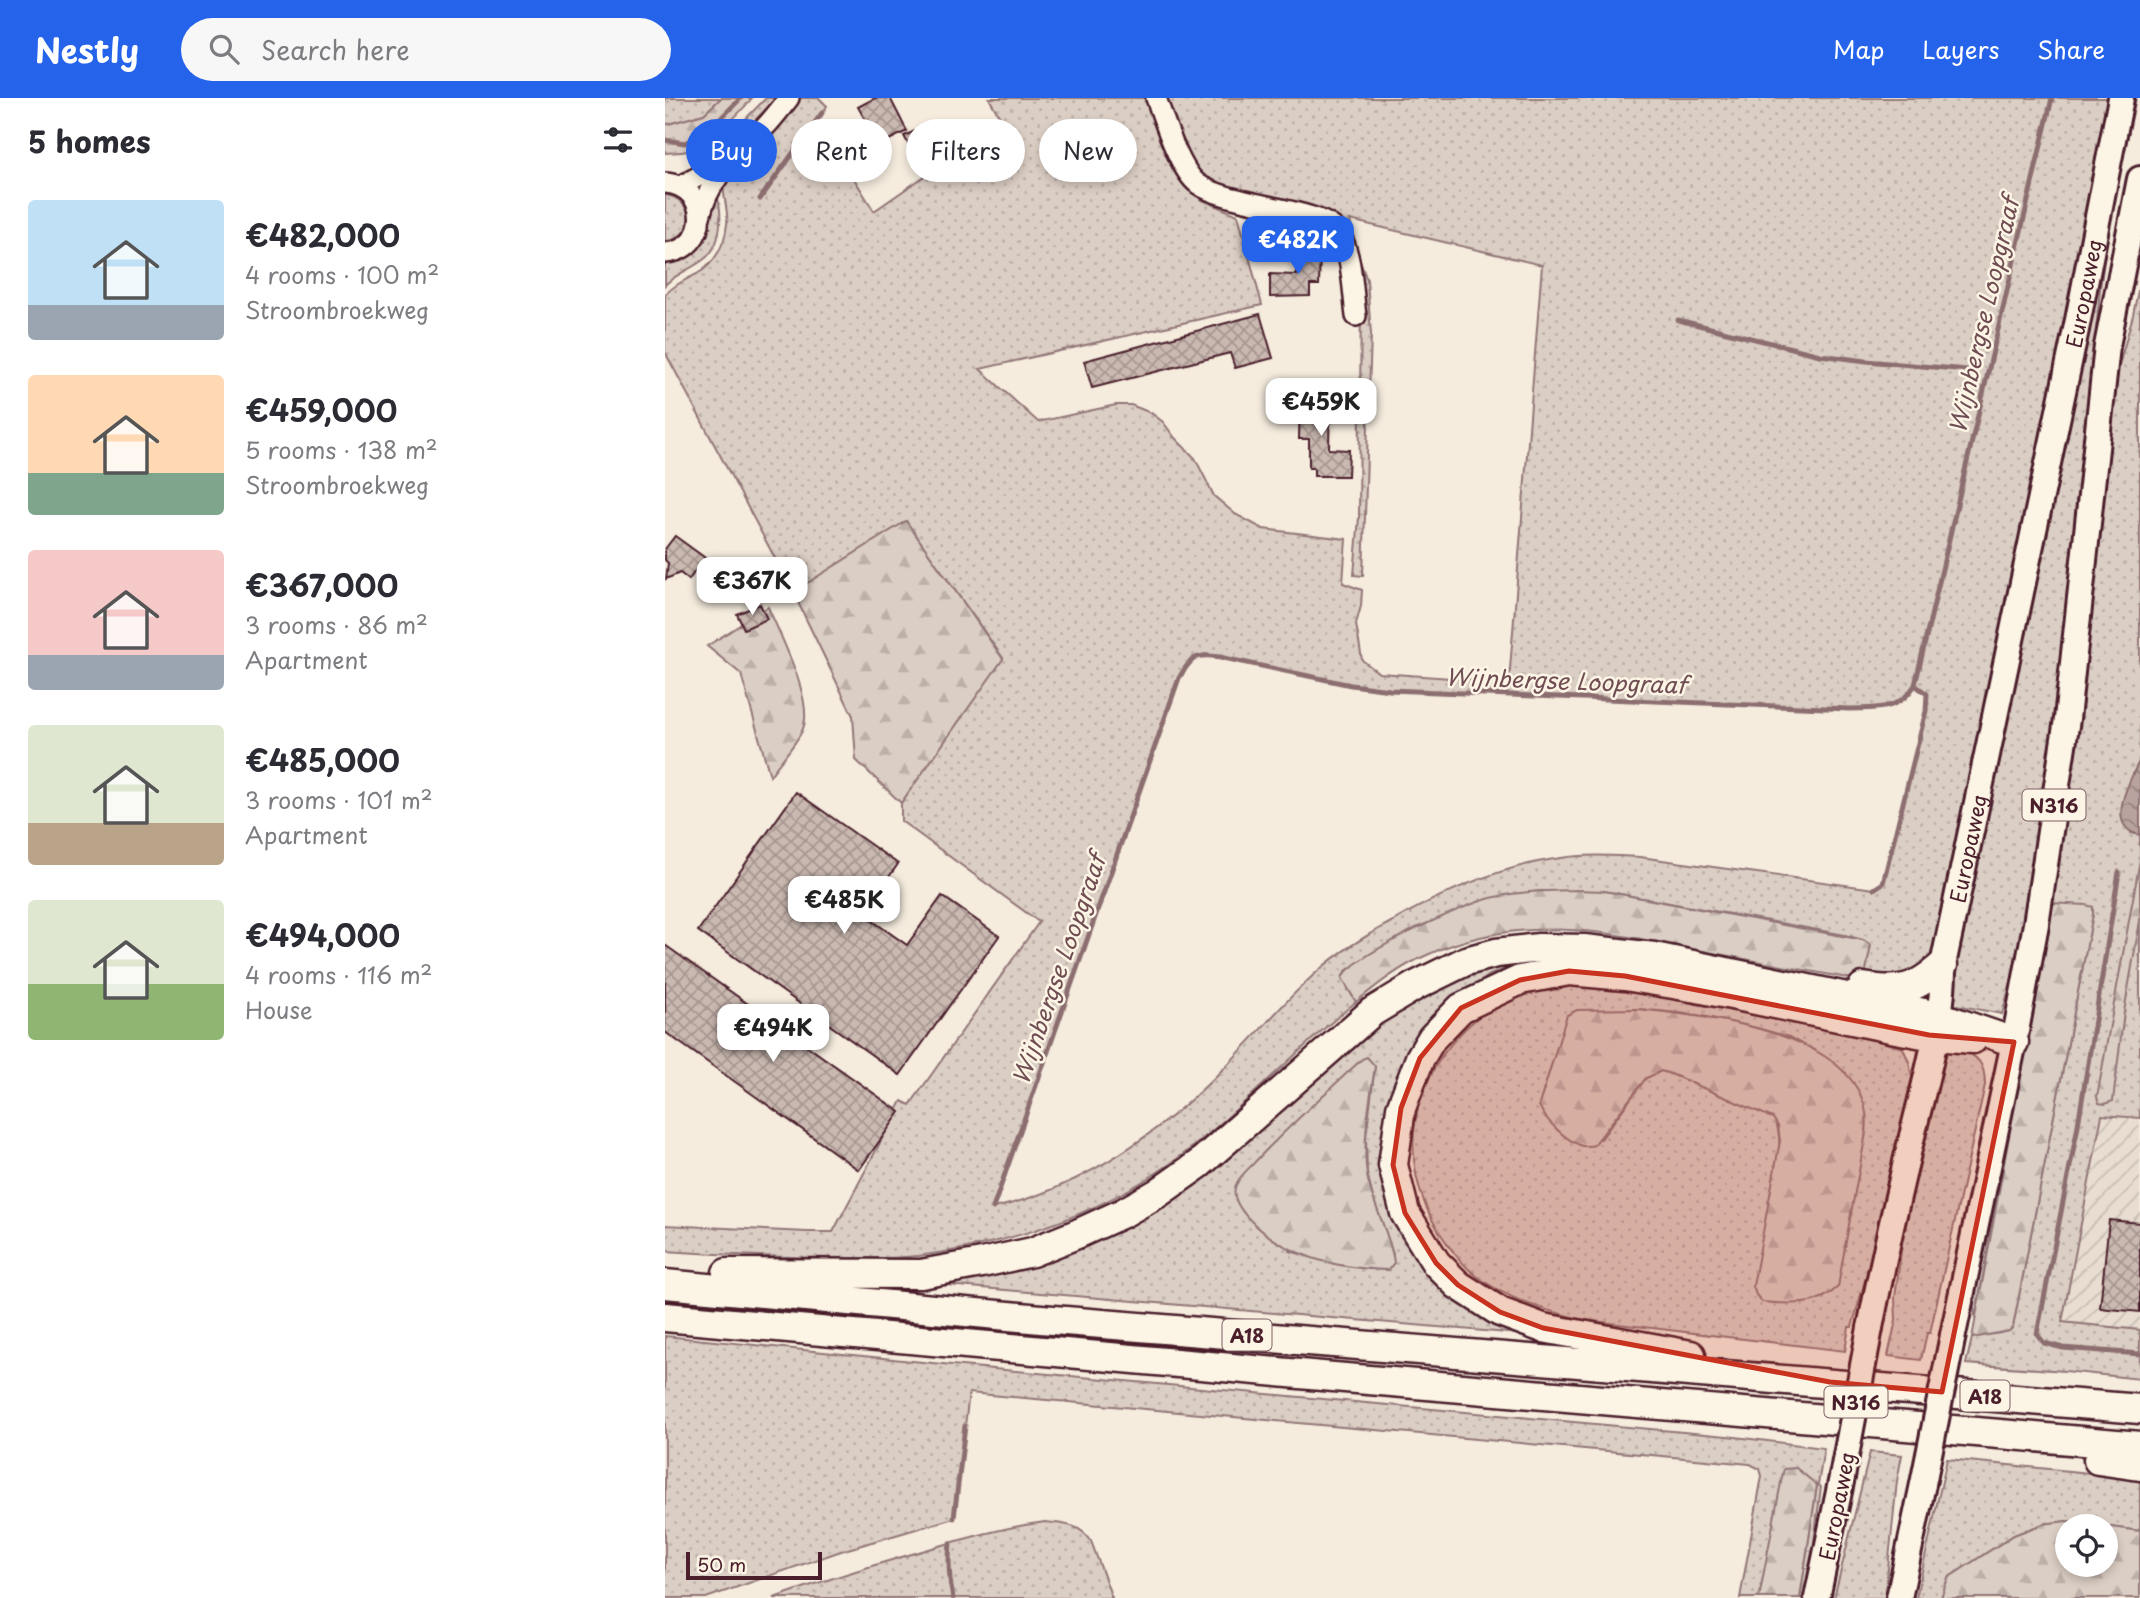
<!DOCTYPE html>
<html lang="en">
<head>
<meta charset="utf-8">
<style>
	body { margin:0; font-family:"Playpen Sans",sans-serif; background:#f7f7f7; color:#2b2b33; height:100vh; display:flex; flex-direction:column; font-size:26px; white-space:nowrap }
	* { box-sizing:border-box; margin:0 }
	p { font-size:23px; color:#7c7c81 }
	.icon { flex:none; width:38px; height:38px; fill:none; stroke:currentColor; stroke-width:2; stroke-linecap:round; stroke-linejoin:round }
	.map { position:relative; flex:1; overflow:hidden }
	.details { display:flex; flex-direction:column; background:#fff; width:665px }
	.details>* { flex:none }
	.hud { position:absolute; left:21px; top:21px; width:665px; height:63px; display:flex; gap:14px }
	.buttons { position:absolute; left:1390px; top:1416px; display:grid; gap:14px }
	.buttons a { display:grid; place-items:center; width:63px; height:63px; border-radius:50%; background:#fff; box-shadow:0 4px 10px #0003; font-size:35px }
	.scale { position:absolute; left:21px; bottom:18px; width:136px; box-sizing:border-box; padding-left:7px; border:4px solid #4a1f2b; border-top:0; font-size:19px; line-height:24px; white-space:nowrap; color:#4a1f2b; -webkit-text-stroke:5px #fcf5e5; paint-order:stroke }
	.price { position:absolute; translate:-50% -60px; padding:0 16px; border-radius:14px; background:#fff; color:#222; font-size:23px; line-height:46px; filter:drop-shadow(0 2px 4px #0008) }
	.price::after { content:''; position:absolute; left:50%; top:42px; width:21px; height:16px; margin-left:-10px; background:inherit; clip-path:polygon(0 0,100% 0,50% 100%) }
	.price.active { background:#2563eb; color:#fff }
	ul { padding:0; list-style:none }
	li { display:flex; align-items:center; gap:21px; height:175px; padding:0 28px }
	li span { display:grid; place-items:center; flex:none; width:196px; height:140px; border-radius:7px; color:#555 }
	li>.icon { margin-inline-start:auto }
	span .icon { width:84px; height:84px; fill:#fffc; stroke-width:1 }
	li b { font-size:30px }
	h2 { display:flex; justify-content:space-between; align-items:center; height:84px; padding:0 28px; font-size:30px }
	.chip { padding:0 24px; border-radius:32px; background:#fff; box-shadow:0 4px 10px #0003; font-size:24px; line-height:63px }
	.chip.active { background:#2563eb; color:#fff }
	header { display:flex; align-items:center; gap:42px; box-sizing:border-box; height:98px; padding:0 35px; background:#2563eb; color:#fff }
	header strong { font-size:33px }
	nav { display:flex; gap:38px; margin-inline-start:auto; font-size:24px }
	.search { width:490px; height:63px; background:#f7f7f7; display:flex; align-items:center; gap:18px; box-sizing:border-box; padding:0 24px; border-radius:38px; color:#7c7c81; font-size:26px }
	main { display:flex; flex:1; min-height:0 }
	.map>svg:first-child { display:block }
	.industrial { fill:url(#industrial-furrows) }
	.grass { fill:url(#grass-dots); stroke:#927678; stroke-width:2; fill-rule:evenodd }
	.forest { fill:url(#forest-firs); stroke:#927678; stroke-width:2; fill-rule:evenodd }
	.water { fill:url(#water-waves); stroke:#8c6e70; stroke-width:2 }
	.lines { fill:none; stroke-linecap:round; stroke-linejoin:round }
	.stream { stroke:#8c6e70; stroke-width:5 }
	.building { fill:url(#building-cross-hatch); stroke:#4a1f2b; stroke-width:2 }
	.minor-casing { stroke:#4a1f2b; stroke-width:24 }
	.major-casing { stroke:#4a1f2b; stroke-width:30 }
	.highway-casing { stroke:#4a1f2b; stroke-width:33 }
	.minor { stroke:#fcf5e5; stroke-width:19 }
	.major { stroke:#fcf5e5; stroke-width:24 }
	.highway { stroke:#fcf5e5; stroke-width:28 }
	.major-bridge-casing { stroke:#4a1f2b; stroke-width:30; stroke-linecap:butt }
	.major-bridge { stroke:#fcf5e5; stroke-width:24 }
	.marked { fill:#c8321e; fill-opacity:0.2; stroke:#c8321e; stroke-width:5; stroke-linejoin:round }
	.labels { text-anchor:middle; dominant-baseline:central; stroke-width:5; stroke-linejoin:round; paint-order:stroke }
	.shield { fill:#fcf5e5; stroke:#7f5f63; stroke-width:2 }
	.shield-label { font-size:19px; font-weight:bold; fill:#4a1f2b }
	.street-label { font-size:21px; fill:#4a1f2b; stroke:#fcf5e5 }
	.water-label { font-size:23px; font-style:italic; fill:#704d53; stroke:#fcf5e5 }
</style>
</head>
<body>
<header>
<strong>Nestly</strong>
<div class="search"><svg class="icon" aria-label="search" viewBox="0 0 24 24"><circle cx="10" cy="10" r="6"/><path d="M15 15l6 6"/></svg>Search here</div>
<nav><a>Map</a><a>Layers</a><a>Share</a></nav>
</header>
<main>
<section class="details">
<h2>5 homes<svg class="icon" aria-label="filters" viewBox="0 0 24 24"><path d="M4 7h16M4 17h16"/><circle cx="9" cy="7" r="2"/><circle cx="15" cy="17" r="2"/></svg></h2>
<ul>
<li><span style="background:linear-gradient(#bfe0f5 75%,#9aa5b1 0)"><svg class="icon" aria-label="home" viewBox="0 0 24 24"><path d="M3 11l9-7 9 7M6 9v11h12V9"/></svg></span><div><b>€482,000</b><p>4 rooms · 100 m²</p><p>Stroombroekweg</p></div></li>
<li><span style="background:linear-gradient(#ffd9b3 70%,#7fa58c 0)"><svg class="icon" aria-label="home" viewBox="0 0 24 24"><path d="M3 11l9-7 9 7M6 9v11h12V9"/></svg></span><div><b>€459,000</b><p>5 rooms · 138 m²</p><p>Stroombroekweg</p></div></li>
<li><span style="background:linear-gradient(#f6c9c9 75%,#9aa5b1 0)"><svg class="icon" aria-label="home" viewBox="0 0 24 24"><path d="M3 11l9-7 9 7M6 9v11h12V9"/></svg></span><div><b>€367,000</b><p>3 rooms · 86 m²</p><p>Apartment</p></div></li>
<li><span style="background:linear-gradient(#dfe7d0 70%,#b9a48a 0)"><svg class="icon" aria-label="home" viewBox="0 0 24 24"><path d="M3 11l9-7 9 7M6 9v11h12V9"/></svg></span><div><b>€485,000</b><p>3 rooms · 101 m²</p><p>Apartment</p></div></li>
<li><span style="background:linear-gradient(#dfe7d0 60%,#8fb573 0)"><svg class="icon" aria-label="home" viewBox="0 0 24 24"><path d="M3 11l9-7 9 7M6 9v11h12V9"/></svg></span><div><b>€494,000</b><p>4 rooms · 116 m²</p><p>House</p></div></li>
</ul>
</section>
<div class="map">
<svg width="1475" height="1500" viewBox="0 0 1475 1500">
	<defs>
		<pattern id="industrial-furrows" width="10" height="10" patternUnits="userSpaceOnUse" patternTransform="scale(1.75)"><rect width="10" height="10" fill="#e8ddd0"/><path d="M-1 1l2-2M0 10L10 0M9 11l2-2" fill="none" stroke="#c8bdb3"/></pattern>
		<pattern id="grass-dots" width="8" height="8" patternUnits="userSpaceOnUse" patternTransform="scale(1.75)"><rect width="8" height="8" fill="#dbcec4"/><path d="M2 2h.1M6 6h.1" fill="none" stroke="#bdb0a9" stroke-width="1.8" stroke-linecap="round"/></pattern>
		<pattern id="forest-firs" width="22" height="20" patternUnits="userSpaceOnUse" patternTransform="scale(1.75)"><rect width="22" height="20" fill="#dbcec4"/><path d="M5 1l3.5 6h-7zM16 11l3.5 6h-7z" fill="#bdb0a9"/></pattern>
		<pattern id="water-waves" width="16" height="10" patternUnits="userSpaceOnUse" patternTransform="scale(1.75)"><rect width="16" height="10" fill="#b8a39e"/><path d="M0 5q4-4 8 0t8 0" fill="none" stroke="#988481"/></pattern>
		<pattern id="building-cross-hatch" width="8" height="8" patternUnits="userSpaceOnUse" patternTransform="scale(1.75)"><rect width="8" height="8" fill="#cab9b1"/><path d="M0 0l8 8M0 8l8-8" fill="none" stroke="#a69690"/></pattern>
	</defs>
	<rect width="100%" height="100%" fill="#f5ecde"/>
	<filter id="ink" filterUnits="userSpaceOnUse"><feTurbulence type="fractalNoise" baseFrequency=".0143" numOctaves="2"/><feDisplacementMap in="SourceGraphic" scale="14" xChannelSelector="R" yChannelSelector="G"/><feConvolveMatrix kernelMatrix="1 2 1 2 8 2 1 2 1" color-interpolation-filters="sRGB"/></filter>
	<g filter="url(#ink)">
		<!-- industrial -->
		<path class="industrial" d="M 1475,766 L 1475,1255 L 1372,1249 Z"/>
		<!-- grass -->
		<path class="grass" d="M 0,0 L 56,0 L 39,16 L 0,27 Z
			M 76,0 L 87,0 C 75,15 41,50 22,53 C 15,55 7,54 0,55 L 0,42 L 20,45 L 43,33 Z
			M 101,0 L 112,0 L 59,53 L 38,67 L 36,65 L 38,57 L 62,40 Z
			M 136,0 L 154,0 L 162,8 L 153,22 L 209,113 L 287,59 L 337,29 L 338,25 L 324,0 L 487,0 L 528,94 L 539,103 L 573,117 L 597,207 L 315,271 L 373,324 L 451,307 L 466,307 L 486,315 L 498,324 L 510,340 L 530,360 L 549,398 L 570,416 L 598,431 L 681,441 L 678,485 L 697,492 L 696,508 L 691,526 L 697,562 L 714,575 L 844,584 L 877,167 L 685,122 L 691,153 L 702,182 L 706,236 L 698,478 L 689,477 L 694,419 L 696,197 L 678,138 L 532,81 L 498,0 L 1445,0 L 1273,840 L 1265,861 L 1248,877 L 1199,883 L 1198,842 L 1180,837 L 939,793 L 874,793 L 820,802 L 751,830 L 714,851 L 681,873 L 677,880 L 691,904 C 630,952 578,1011 516,1058 C 442,1113 351,1145 260,1157 C 236,1161 211,1160 186,1160 C 124,1160 62,1157 0,1153 L 0,1127 L 142,1134 L 168,1134 L 237,1003 L 245,1007 L 374,824 L 236,723 L 236,705 L 338,560 L 241,423 L 128,494 L 0,254 L 0,197 C 9,187 20,182 32,176 C 50,166 60,146 62,126 C 64,112 56,93 59,83 ZM 539,556 L 694,588 L 725,592 L 1185,611 C 1213,610 1234,613 1250,587 L 1262,597 L 1261,613 L 1218,785 L 1209,791 L 975,759 C 949,758 922,756 896,760 C 836,768 780,793 728,823 C 702,837 675,853 653,873 C 620,902 592,937 561,968 C 498,1033 418,1090 329,1110 L 459,732 L 514,580 L 524,563 Z
			M 1465,0 L 1471,0 L 1445,120 L 1435,192 L 1401,552 L 1372,750 L 1351,866 L 1337,916 L 1281,905 Z
			M 51,93 C 58,114 58,148 38,162 C 26,171 11,176 0,187 L 0,166 C 52,151 34,133 51,93 Z
			M 0,97 C 31,101 31,140 0,143 Z
			M 1475,183 L 1475,662 L 1468,675 L 1466,735 L 1475,737 L 1475,1020 L 1437,1017 L 1397,1224 L 1475,1232 L 1475,1281 L 1400,1273 L 1301,1266 L 1307,1240 L 1344,1233 L 1348,1229 L 1428,816 L 1428,809 L 1384,805 L 1448,289 L 1468,217 Z
			M 870,859 L 825,877 L 792,900 L 732,989 L 746,1143 L 877,1238 L 234,1183 L 405,1146 L 769,885 ZM 710,968 L 701,1039 L 702,1075 L 708,1100 L 728,1156 L 723,1172 C 689,1171 658,1163 625,1153 Z
			M 892,886 L 936,887 L 1199,939 L 1238,950 L 1244,964 L 1249,989 L 1222,1103 L 1187,1229 L 1184,1229 L 1180,1253 L 920,1222 C 882,1213 845,1203 813,1179 C 797,1167 785,1151 775,1135 C 728,1062 745,976 811,921 C 822,912 836,901 850,895 C 863,890 879,889 892,886 ZM 973,911 L 1033,917 L 1092,930 L 1124,939 L 1158,959 L 1181,975 L 1103,1115 C 1108,1087 1122,1045 1109,1020 L 1006,976 L 996,973 L 981,980 L 936,1041 L 874,1007 L 902,918 Z
			M 1292,951 C 1313,957 1320,965 1320,987 L 1265,1235 L 1262,1235 L 1256,1262 L 1223,1258 L 1231,1222 L 1230,1200 L 1245,1083 L 1271,961 L 1280,953 Z
			M 1356,970 L 1310,1221 L 1308,1199 Z
			M 0,1238 L 307,1269 L 1062,1338 L 1159,1350 L 1153,1387 L 1156,1389 L 1142,1500 L 1135,1500 L 1152,1387 L 1120,1371 L 1094,1500 L 1075,1500 L 1097,1378 L 1095,1371 L 1085,1366 L 304,1295 L 289,1420 L 176,1453 L 41,1500 L 0,1500 Z
			M 1205,1354 L 1237,1357 L 1232,1383 L 1220,1500 L 1169,1500 Z
			M 1282,1361 L 1475,1380 L 1475,1433 L 1402,1423 L 1378,1426 L 1349,1437 L 1283,1480 L 1276,1500 L 1251,1500 Z
			M 380,1424 C 399,1426 415,1426 426,1443 L 447,1500 L 109,1500 C 160,1482 212,1466 264,1451 C 302,1440 340,1429 380,1424 Z"/>
		<!-- forest -->
		<path class="forest" d="M 56,0 L 76,0 L 43,33 L 20,45 L 0,42 L 0,27 L 39,16 Z
			M 241,423 L 338,561 L 236,705 L 191,662 L 188,618 L 128,494 Z
			M 103,509 C 115,537 151,606 137,633 C 129,649 115,663 105,678 L 76,576 L 42,548 Z
			M 1475,762 L 1475,823 L 1459,914 L 1448,1003 L 1440,1006 L 1434,1005 L 1432,999 Z
			M 911,792 L 939,793 L 1198,842 L 1206,847 L 1199,883 C 1144,873 1088,863 1033,852 C 938,833 854,815 762,857 C 736,868 713,886 691,904 L 677,880 C 688,857 792,810 819,802 C 848,793 881,793 911,792 Z
			M 1384,805 L 1421,807 L 1428,809 L 1428,816 L 1348,1229 L 1344,1233 L 1307,1240 L 1371,892 Z
			M 973,911 C 1039,918 1187,932 1201,1015 C 1204,1031 1197,1052 1195,1068 C 1187,1108 1180,1149 1173,1189 C 1151,1210 1125,1206 1097,1204 L 1091,1197 L 1088,1188 L 1115,1043 L 1113,1028 L 1108,1020 L 1006,976 L 996,973 L 981,980 L 929,1047 C 928,1048 919,1048 917,1048 C 902,1043 879,1022 874,1007 L 902,917 L 912,912 Z
			M 702,959 L 710,968 C 705,1003 697,1042 702,1077 C 707,1107 726,1137 729,1165 L 723,1172 C 669,1170 620,1159 582,1119 C 576,1112 567,1100 570,1090 C 572,1081 582,1072 589,1065 C 623,1028 661,995 697,961 Z
			M 1131,1370 L 1152,1387 L 1135,1500 L 1094,1500 L 1117,1379 L 1119,1371 Z
			M 1402,1423 L 1475,1433 L 1475,1500 L 1276,1500 L 1283,1480 L 1349,1437 L 1378,1426 ZM 1402,1428 L 1440,1428 L 1440,1466 L 1402,1466 Z"/>
		<!-- water -->
		<path class="water" d="M 1475,662 L 1475,737 C 1439,730 1464,683 1475,662 Z"/>
		<g class="lines">
			<!-- stream -->
			<path class="stream" d="M 0,42 L 20,45 L 43,33 L 76,0
				M 95,101 L 157,15
				M 1013,222 L 1155,257 L 1201,263 L 1302,272
				M 1454,774 L 1412,1033 L 1372,1236 L 1379,1245 L 1398,1250 L 1475,1256
				M 1209,791 L 1218,785 L 1261,613 L 1262,596 L 1250,587
				M 328,1110 L 514,580 C 526,560 530,555 554,559 L 686,587 L 725,592 L 1185,611 C 1213,610 1234,613 1250,587 L 1387,0
				M 289,1420 L 300,1328
				M 285,1445 C 283,1464 284,1481 288,1500"/>
		</g>
		<!-- building -->
		<path class="building" d="M 210,0 L 225,0 L 242,33 L 188,60 L 181,47 L 207,34 L 193,9 Z
			M 252,32 L 260,49 L 248,55 L 239,38 Z
			M 638,149 L 649,149 L 655,155 L 654,187 L 645,187 L 645,198 L 605,199 L 605,176 L 632,177 L 632,153 Z
			M 595,216 L 608,260 L 570,270 L 565,255 L 427,290 L 419,263 Z
			M 635,298 L 665,298 L 664,351 L 684,352 L 683,378 L 649,378 L 649,370 L 644,370 L 644,341 L 634,341 Z
			M 10,438 L 50,467 L 55,460 L 71,471 L 55,492 L 30,473 L 24,482 L 15,475 L 1,481 L 3,465 L 0,462 L 0,451 Z
			M 95,506 L 102,521 L 79,531 L 72,516 Z
			M 131,694 L 233,766 L 198,816 L 242,847 L 277,798 L 334,838 L 235,977 L 33,833 Z
			M 0,847 L 235,1014 L 194,1072 L 0,934 Z
			M 1444,1122 L 1475,1125 L 1475,1214 L 1435,1210 Z"/>
		<g class="lines">
			<!-- minor casing -->
			<g class="minor-casing">
				<path id="minor" d="M 491,0 C 499,22 515,73 533,86 C 564,108 658,110 674,135 C 687,154 688,195 691,218
					M 0,85 C 46,88 46,152 0,155
					M 16,88 L 61,63
					M 35,119 C 44,78 72,58 99,30 C 108,21 116,10 124,0"/>
			</g>
			<!-- major casing -->
			<g class="major-casing">
				<g id="major">
					<path id="s1" d="M 1205,1230 C 1218,1163 1233,1097 1249,1030 C 1261,980 1279,919 1278,867 L 1413,222 L 1456,0"/>
					<path d="M 1288,1237 L 1349,944 L 1371,826 L 1402,621 L 1442,248 L 1475,81"/>
					<path d="M 1152,1500 L 1177,1379"/>
					<path d="M 1234,1500 L 1258,1386"/>
				</g>
			</g>
			<!-- highway casing -->
			<g class="highway-casing">
				<path id="highway" d="M 1198,889 C 1236,895 1250,892 1278,867
					M 62,1175 L 256,1176 L 317,1165 L 367,1154 L 412,1136 L 458,1115 L 493,1095 L 534,1066 L 707,914 L 750,888 L 801,863 L 831,855 L 874,850 L 919,851 L 989,859 L 1273,918 L 1349,944
					M 0,1186 L 376,1221 L 1475,1311
					M 0,1219 L 657,1278 L 1475,1348
					M 1026,1257 L 878,1230 L 835,1214 L 793,1187 L 771,1165 L 740,1115 L 728,1067 L 736,1010 L 755,960 L 767,940 L 796,910 L 855,882 L 904,873 L 960,878 L 1038,891 L 1226,930 L 1269,938 L 1308,941
					M 1433,1362 L 1475,1368"/>
			</g>
			<!-- minor -->
			<use href="#minor" class="minor"/>
			<!-- major -->
			<use href="#major" class="major"/>
			<!-- highway -->
			<use href="#highway" class="highway"/>
			<!-- major-bridge casing -->
			<g class="major-bridge-casing">
				<path id="major-bridge" d="M 1177,1379 L 1205,1230
					M 1258,1386 L 1288,1237"/>
			</g>
			<!-- major-bridge -->
			<use href="#major-bridge" class="major-bridge"/>
		</g>
	</g>
	<!-- marked area -->
	<path class="marked" d="M 904,873 L 960,878 L 1264,937 L 1349,944 L 1277,1294 L 1165,1284 L 878,1230 L 835,1214 L 793,1187 L 771,1165 L 740,1115 L 728,1067 L 736,1010 L 755,960 L 796,910 L 855,882 Z"/>
	<g class="labels">
		<!-- shield labels -->
		<g class="shield">
			<rect x="1357.5" y="691.5" width="63" height="31" rx="5"/>
			<rect x="557.5" y="1221.5" width="49" height="31" rx="5"/>
			<rect x="1295.5" y="1282.5" width="49" height="31" rx="5"/>
			<rect x="1159.5" y="1288.5" width="63" height="31" rx="5"/>
		</g>
		<g class="shield-label">
			<text x="1389" y="707">N316</text>
			<text x="582" y="1237">A18</text>
			<text x="1320" y="1298">A18</text>
			<text x="1191" y="1304">N316</text>
		</g>
		<!-- street labels -->
		<g class="street-label">
			<text stroke="none"><textPath href="#s1" startOffset="1057">Europaweg</textPath></text>
			<text stroke="none"><textPath href="#s1" startOffset="490">Europaweg</textPath></text>
			<text transform="translate(1171 1408) rotate(-79)">Europaweg</text>
		</g>
		<!-- water labels -->
		<g class="water-label">
			<text transform="translate(1318 217) rotate(-77)">Wijnbergse Loopgraaf</text>
			<text transform="translate(901 582) rotate(2)">Wijnbergse Loopgraaf</text>
			<text transform="translate(393 871) rotate(-71)">Wijnbergse Loopgraaf</text>
		</g>
	</g>
</svg>
<div class="buttons">
<a><svg class="icon" aria-label="locate" viewBox="0 0 24 24"><circle cx="12" cy="12" r="6"/><path d="M12 2v4M12 18v4M2 12h4M18 12h4"/></svg></a>
</div>
<div class="scale">50 m</div>
<b class="price active" style="left:633px;top:178px">€482K</b>
<b class="price" style="left:656px;top:340px">€459K</b>
<b class="price" style="left:87px;top:519px">€367K</b>
<b class="price" style="left:179px;top:838px">€485K</b>
<b class="price" style="left:108px;top:966px">€494K</b>
<div class="hud">
<a class="chip active">Buy</a>
<a class="chip">Rent</a>
<a class="chip">Filters</a>
<a class="chip">New</a>
</div>
</div>
</main>
</body>
</html>
